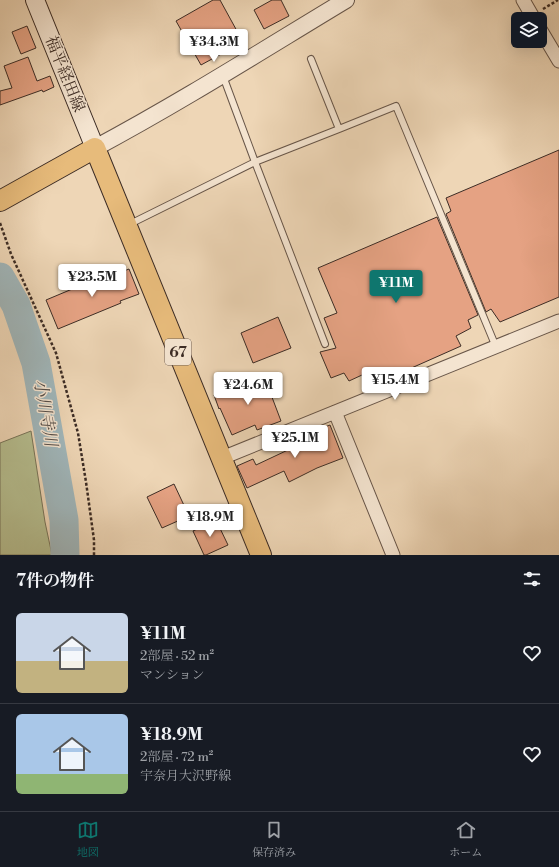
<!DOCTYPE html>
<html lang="ja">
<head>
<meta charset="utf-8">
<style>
	body { margin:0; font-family:"Libre Bodoni","Noto Serif JP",serif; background:#20242c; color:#f1f3f6; height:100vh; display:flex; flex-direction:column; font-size:15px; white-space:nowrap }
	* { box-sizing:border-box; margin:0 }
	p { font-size:13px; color:#9ea1a6 }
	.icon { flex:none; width:22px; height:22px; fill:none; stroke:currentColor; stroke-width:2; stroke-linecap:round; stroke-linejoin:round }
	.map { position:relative; height:555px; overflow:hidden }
	.side { display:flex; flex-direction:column; background:#171b24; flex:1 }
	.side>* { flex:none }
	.tools { position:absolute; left:511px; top:12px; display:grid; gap:8px }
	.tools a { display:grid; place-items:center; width:36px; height:36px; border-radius:6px; background:#171b24; box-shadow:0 4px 16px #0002; font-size:20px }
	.price { position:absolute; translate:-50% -34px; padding:0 9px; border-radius:4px; background:#fff; color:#222; font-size:13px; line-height:26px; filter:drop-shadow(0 1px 2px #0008) }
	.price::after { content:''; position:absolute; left:50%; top:24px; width:12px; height:9px; margin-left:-6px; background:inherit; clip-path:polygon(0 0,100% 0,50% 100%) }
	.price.on { background:#0f766e; color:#fff }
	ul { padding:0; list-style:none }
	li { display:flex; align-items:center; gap:12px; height:100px; padding:0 16px }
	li+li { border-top:1px solid #363941 }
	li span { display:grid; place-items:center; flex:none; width:112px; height:80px; border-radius:6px; color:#555 }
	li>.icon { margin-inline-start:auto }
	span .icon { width:48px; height:48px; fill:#fffc; stroke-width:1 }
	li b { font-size:17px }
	h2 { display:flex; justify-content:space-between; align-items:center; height:48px; padding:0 16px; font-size:17px }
	.dock { display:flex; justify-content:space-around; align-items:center; height:56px; border-top:1px solid #363941; background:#171b24; font-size:11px; color:#9ea1a6 }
	.dock a { display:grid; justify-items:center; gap:2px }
	.dock .on { color:#0f766e }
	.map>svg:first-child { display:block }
	.green { fill:#b6be90; stroke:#79755a }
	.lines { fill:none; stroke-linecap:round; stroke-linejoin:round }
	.river { stroke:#a0b6ba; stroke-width:29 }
	.building { fill:#e5a283; stroke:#3c2c25 }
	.service-casing { stroke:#685649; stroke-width:8 }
	.minor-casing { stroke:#685649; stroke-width:15 }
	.tertiary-casing { stroke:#685649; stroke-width:18 }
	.secondary-casing { stroke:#3c2c25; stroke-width:20 }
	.primary-casing { stroke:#3c2c25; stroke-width:22 }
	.path { stroke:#3c2c25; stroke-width:2.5; stroke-dasharray:3 2; stroke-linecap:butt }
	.service { stroke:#f4e4d0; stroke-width:6 }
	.minor { stroke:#f4e4d0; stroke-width:13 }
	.tertiary { stroke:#f4e4d0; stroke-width:16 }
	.secondary { stroke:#f4e4d0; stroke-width:18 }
	.primary { stroke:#e7bb7b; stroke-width:20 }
	.labels { text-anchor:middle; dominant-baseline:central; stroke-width:3; stroke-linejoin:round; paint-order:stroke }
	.shield { fill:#f4e4d0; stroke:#736358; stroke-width:1 }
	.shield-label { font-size:15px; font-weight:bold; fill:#3c2c25 }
	.street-label { font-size:16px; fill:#3c2c25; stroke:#f4e4d0 }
	.water-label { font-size:17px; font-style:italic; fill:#554e4a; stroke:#f4e4d0 }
</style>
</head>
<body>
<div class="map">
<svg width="559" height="555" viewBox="0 0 559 555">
	<rect width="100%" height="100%" fill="#eed6b6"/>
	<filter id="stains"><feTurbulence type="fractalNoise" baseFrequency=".005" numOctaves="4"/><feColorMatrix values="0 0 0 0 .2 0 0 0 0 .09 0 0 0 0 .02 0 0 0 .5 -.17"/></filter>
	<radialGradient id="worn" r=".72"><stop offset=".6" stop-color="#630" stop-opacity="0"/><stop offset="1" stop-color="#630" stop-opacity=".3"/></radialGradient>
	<!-- green -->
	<path class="green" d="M 31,431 L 45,522 L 52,555 L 0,555 L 0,443 Z"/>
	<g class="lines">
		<!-- river -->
		<path class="river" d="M 0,277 L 16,305 L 36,363 L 64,520 L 65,555"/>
	</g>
	<!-- building -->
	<path class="building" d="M 213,0 L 220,0 L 243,42 L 201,65 L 176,21 Z
		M 272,0 L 281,0 L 289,16 L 264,29 L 254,10 Z
		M 27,26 L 36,48 L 21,54 L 12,32 Z
		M 28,57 L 37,81 L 50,76 L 54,87 L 43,92 L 42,90 L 0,105 L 0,91 L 12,88 L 4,66 Z
		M 559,150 L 559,297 L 500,322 L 491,309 L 486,312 L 446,214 L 451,211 L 446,198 Z
		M 437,217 L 478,315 L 468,320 L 471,328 L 456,336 L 461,346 L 380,382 L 375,369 L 349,381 L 344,373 L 331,378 L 320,352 L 336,348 L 324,318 L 337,313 L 318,268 Z
		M 129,269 L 139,294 L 120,301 L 121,303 L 58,329 L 46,300 L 108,274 L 109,277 Z
		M 278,317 L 291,348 L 253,363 L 241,333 Z
		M 264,376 L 281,421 L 257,430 L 255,425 L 232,435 L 220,408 L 219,409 L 214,395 Z
		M 330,425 L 343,458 L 317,468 L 289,482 L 284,471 L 247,488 L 237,466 L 253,459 L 256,465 L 307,441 L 304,435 Z
		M 174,484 L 189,516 L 162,528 L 147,497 Z
		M 216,520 L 228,545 L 206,555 L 204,555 L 193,531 Z"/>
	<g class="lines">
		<!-- service casing -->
		<g class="service-casing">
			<path id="service" d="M 311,59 L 339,129 L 255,162 L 325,344
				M 339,129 L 396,106 L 496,347
				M 130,224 L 255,162 L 223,76"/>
		</g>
		<!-- minor casing -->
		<g class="minor-casing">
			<path id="minor" d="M 523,0 L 534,19
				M 540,29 L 559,61
				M 335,412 L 393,555
				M 222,458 L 559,321"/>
		</g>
		<!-- tertiary casing -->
		<g class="tertiary-casing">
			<path id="tertiary" d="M 95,148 C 181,102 263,50 346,0"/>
		</g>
		<!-- secondary casing -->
		<g class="secondary-casing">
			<path id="secondary" d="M 35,0 L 95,148"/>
		</g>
		<!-- primary casing -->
		<g class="primary-casing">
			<path id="primary" d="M 0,201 L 95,148 L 261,555"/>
		</g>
		<!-- path -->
		<path class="path" d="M 543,9 L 558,0
			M 0,223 L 11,254 L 56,353 L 78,433 L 86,482 L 94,540 L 94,555"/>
		<!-- service -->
		<use href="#service" class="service"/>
		<!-- minor -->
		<use href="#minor" class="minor"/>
		<!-- tertiary -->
		<use href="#tertiary" class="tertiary"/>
		<!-- secondary -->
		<use href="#secondary" class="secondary"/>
		<!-- primary -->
		<use href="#primary" class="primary"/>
	</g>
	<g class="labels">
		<!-- shield labels -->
		<rect class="shield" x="165" y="339" width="26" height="26" rx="3"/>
		<g class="shield-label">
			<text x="178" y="352">67</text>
		</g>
		<!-- street labels -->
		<g class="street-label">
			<text transform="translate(65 74) rotate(68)">福平経田線</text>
		</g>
		<!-- water labels -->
		<g class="water-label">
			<text transform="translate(45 413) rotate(80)">小川寺川</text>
		</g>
	</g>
	<rect width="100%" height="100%" filter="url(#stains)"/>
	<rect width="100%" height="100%" fill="url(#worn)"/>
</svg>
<div class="tools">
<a><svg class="icon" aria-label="layers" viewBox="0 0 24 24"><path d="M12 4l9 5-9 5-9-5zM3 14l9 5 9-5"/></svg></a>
</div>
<b class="price" style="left:214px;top:63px">¥34.3M</b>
<b class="price" style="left:92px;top:298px">¥23.5M</b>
<b class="price on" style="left:396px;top:304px">¥11M</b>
<b class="price" style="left:395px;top:401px">¥15.4M</b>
<b class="price" style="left:248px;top:406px">¥24.6M</b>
<b class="price" style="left:295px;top:459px">¥25.1M</b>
<b class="price" style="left:210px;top:538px">¥18.9M</b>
</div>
<section class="side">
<h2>7件の物件<svg class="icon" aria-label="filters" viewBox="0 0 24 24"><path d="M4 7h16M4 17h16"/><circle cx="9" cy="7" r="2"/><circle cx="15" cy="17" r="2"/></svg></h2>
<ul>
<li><span style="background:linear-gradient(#c9d6e8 60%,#c2b280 0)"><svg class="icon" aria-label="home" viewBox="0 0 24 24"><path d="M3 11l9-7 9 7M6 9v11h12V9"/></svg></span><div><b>¥11M</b><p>2部屋 · 52 m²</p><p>マンション</p></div><svg class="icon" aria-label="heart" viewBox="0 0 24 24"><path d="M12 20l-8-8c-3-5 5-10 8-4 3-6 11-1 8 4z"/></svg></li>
<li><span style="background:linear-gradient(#a9c7e8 75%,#8fb573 0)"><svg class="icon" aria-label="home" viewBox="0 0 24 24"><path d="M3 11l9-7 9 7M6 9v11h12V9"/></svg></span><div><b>¥18.9M</b><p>2部屋 · 72 m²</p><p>宇奈月大沢野線</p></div><svg class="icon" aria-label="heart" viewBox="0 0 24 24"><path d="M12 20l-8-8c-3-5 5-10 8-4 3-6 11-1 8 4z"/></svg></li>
</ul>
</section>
<nav class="dock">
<a class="on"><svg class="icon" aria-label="map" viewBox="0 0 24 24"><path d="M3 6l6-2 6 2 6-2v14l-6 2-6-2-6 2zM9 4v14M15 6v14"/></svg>地図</a>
<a><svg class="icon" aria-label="saved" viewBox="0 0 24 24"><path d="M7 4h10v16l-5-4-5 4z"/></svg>保存済み</a>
<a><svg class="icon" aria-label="home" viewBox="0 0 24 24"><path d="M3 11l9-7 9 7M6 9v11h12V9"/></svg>ホーム</a>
</nav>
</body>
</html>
